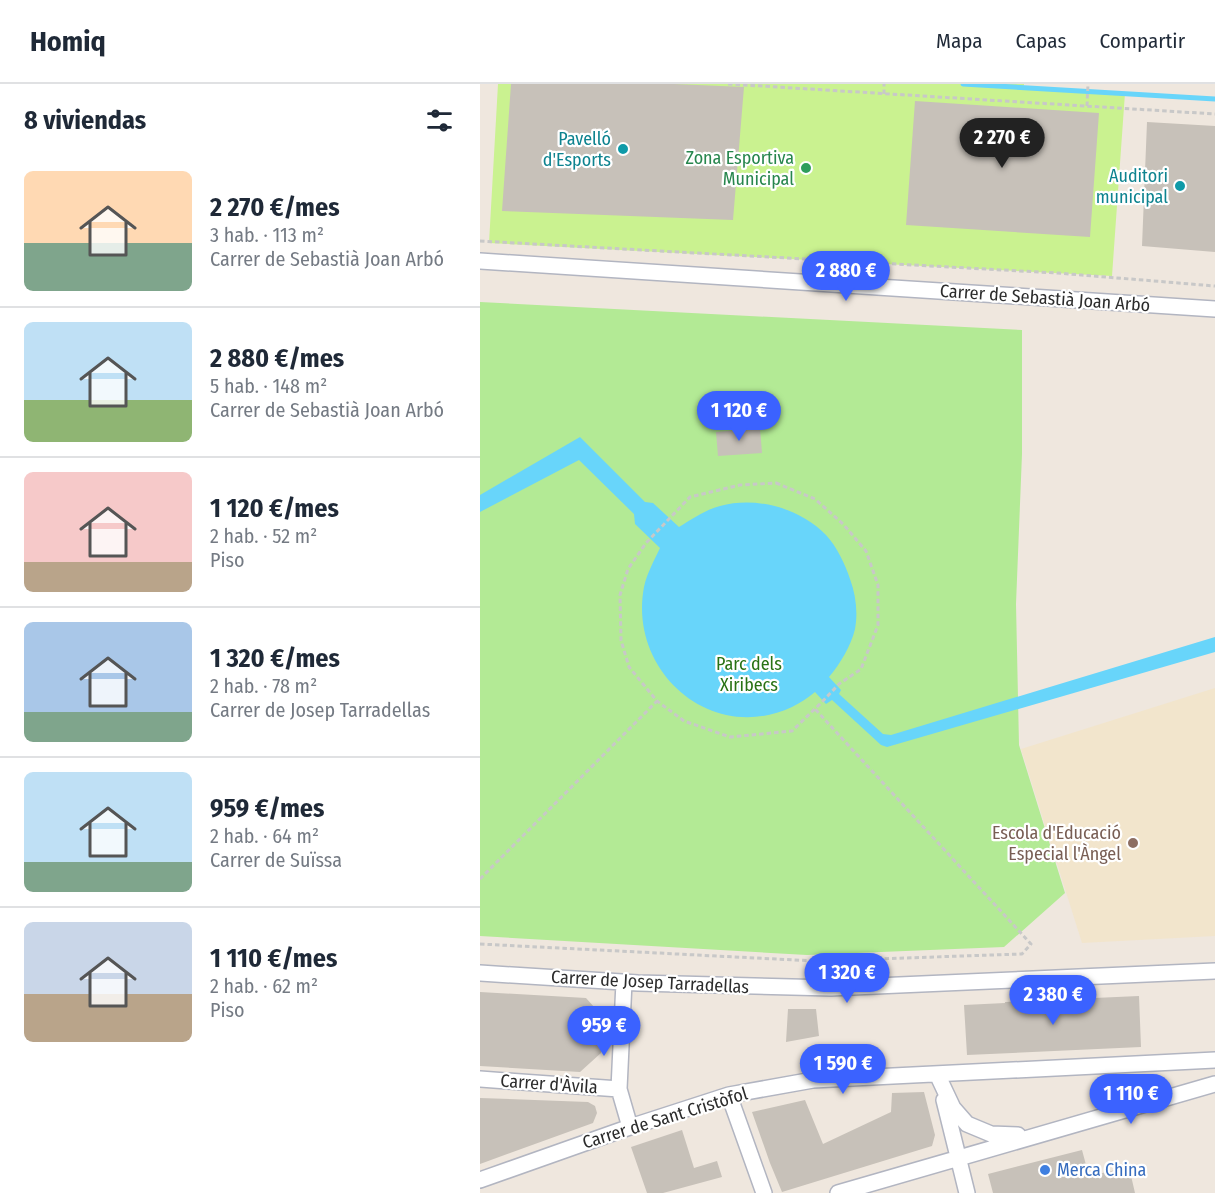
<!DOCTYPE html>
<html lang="es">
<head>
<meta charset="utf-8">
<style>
	body { margin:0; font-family:"Fira Sans Condensed",sans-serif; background:#f2f2f3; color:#1f2937; height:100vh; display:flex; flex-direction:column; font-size:22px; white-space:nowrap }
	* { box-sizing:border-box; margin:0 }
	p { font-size:20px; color:#747a83 }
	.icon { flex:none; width:33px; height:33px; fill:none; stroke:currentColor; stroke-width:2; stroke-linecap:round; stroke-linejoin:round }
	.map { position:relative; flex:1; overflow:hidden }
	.details { display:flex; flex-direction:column; background:#fff; width:480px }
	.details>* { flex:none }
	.price { position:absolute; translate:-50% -51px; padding:0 14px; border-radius:21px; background:#3b62ff; color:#fff; font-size:20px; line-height:39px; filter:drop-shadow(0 2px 3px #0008) }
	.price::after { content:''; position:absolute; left:50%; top:36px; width:18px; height:14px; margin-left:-9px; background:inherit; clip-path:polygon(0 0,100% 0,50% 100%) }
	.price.active { background:#222; color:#fff }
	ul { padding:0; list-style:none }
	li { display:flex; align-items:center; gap:18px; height:150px; padding:0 24px }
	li+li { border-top:2px solid #e0e1e3 }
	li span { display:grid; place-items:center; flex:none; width:168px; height:120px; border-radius:9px; color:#555 }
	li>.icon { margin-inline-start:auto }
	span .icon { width:72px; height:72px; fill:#fffc; stroke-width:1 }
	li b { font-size:26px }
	h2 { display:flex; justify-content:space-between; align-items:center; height:72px; padding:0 24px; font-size:26px }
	header { display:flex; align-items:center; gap:36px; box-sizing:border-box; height:84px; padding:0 30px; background:#fff; border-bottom:2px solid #e0e1e3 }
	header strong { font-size:28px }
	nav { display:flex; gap:33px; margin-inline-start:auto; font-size:21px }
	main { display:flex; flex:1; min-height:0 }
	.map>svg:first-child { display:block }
	.education { fill:#f2e5cc }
	.green { fill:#b3ea95 }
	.pitch { fill:#caf290 }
	.water { fill:#68d5fa }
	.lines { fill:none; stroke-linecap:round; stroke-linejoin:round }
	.stream { stroke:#68d5fa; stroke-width:5 }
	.building { fill:#c7c1b9 }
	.street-casing { stroke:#b2b5c1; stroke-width:18 }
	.path { stroke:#c8c8c8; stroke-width:3; stroke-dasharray:4.5 3; stroke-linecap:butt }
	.street { stroke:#fff; stroke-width:15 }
	.culture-dot { fill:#0f9aa8; stroke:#fff; stroke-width:2 }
	.leisure-dot { fill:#2e9e5b; stroke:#fff; stroke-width:2 }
	.education-dot { fill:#8d6e63; stroke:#fff; stroke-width:2 }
	.shop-dot { fill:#3f7fe0; stroke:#fff; stroke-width:2 }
	.labels { text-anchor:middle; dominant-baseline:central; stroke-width:4.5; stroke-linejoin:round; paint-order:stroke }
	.culture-label { font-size:18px; fill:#0d838f; stroke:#fff; text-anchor:end }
	.leisure-label { font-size:18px; fill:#27864d; stroke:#fff; text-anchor:end }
	.street-label { font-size:18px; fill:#2c2c2c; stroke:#fff }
	.park-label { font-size:18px; fill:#287214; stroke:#fff }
	.education-label { font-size:18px; fill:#785e54; stroke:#fff; text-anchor:end }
	.shop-label { font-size:18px; fill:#366cbe; stroke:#fff; text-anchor:start }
</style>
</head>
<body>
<header>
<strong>Homiq</strong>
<nav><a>Mapa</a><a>Capas</a><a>Compartir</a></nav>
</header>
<main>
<section class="details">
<h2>8 viviendas<svg class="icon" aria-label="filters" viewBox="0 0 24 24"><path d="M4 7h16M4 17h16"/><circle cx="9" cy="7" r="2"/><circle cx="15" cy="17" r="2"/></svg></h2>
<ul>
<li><span style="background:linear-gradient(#ffd9b3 60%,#7fa58c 0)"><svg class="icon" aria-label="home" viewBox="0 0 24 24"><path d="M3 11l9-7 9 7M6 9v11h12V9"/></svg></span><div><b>2 270 €/mes</b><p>3 hab. · 113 m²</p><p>Carrer de Sebastià Joan Arbó</p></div></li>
<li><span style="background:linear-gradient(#bfe0f5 65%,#8fb573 0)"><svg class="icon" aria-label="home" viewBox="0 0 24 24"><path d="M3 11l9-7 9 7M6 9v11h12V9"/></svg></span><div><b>2 880 €/mes</b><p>5 hab. · 148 m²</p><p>Carrer de Sebastià Joan Arbó</p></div></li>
<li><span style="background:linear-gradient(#f6c9c9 75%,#b9a48a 0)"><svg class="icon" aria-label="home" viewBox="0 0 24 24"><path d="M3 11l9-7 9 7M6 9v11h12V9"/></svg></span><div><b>1 120 €/mes</b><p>2 hab. · 52 m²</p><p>Piso</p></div></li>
<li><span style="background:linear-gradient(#a9c7e8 75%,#7fa58c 0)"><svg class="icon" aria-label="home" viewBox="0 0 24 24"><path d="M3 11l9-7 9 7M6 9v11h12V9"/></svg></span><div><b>1 320 €/mes</b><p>2 hab. · 78 m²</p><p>Carrer de Josep Tarradellas</p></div></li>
<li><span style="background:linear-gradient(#bfe0f5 75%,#7fa58c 0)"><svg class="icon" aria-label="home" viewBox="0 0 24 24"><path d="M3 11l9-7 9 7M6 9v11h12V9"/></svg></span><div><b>959 €/mes</b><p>2 hab. · 64 m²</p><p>Carrer de Suïssa</p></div></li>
<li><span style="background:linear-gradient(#c9d6e8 60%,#b9a48a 0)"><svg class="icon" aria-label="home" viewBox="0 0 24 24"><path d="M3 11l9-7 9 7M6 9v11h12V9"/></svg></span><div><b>1 110 €/mes</b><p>2 hab. · 62 m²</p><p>Piso</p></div></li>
</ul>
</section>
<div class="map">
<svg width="735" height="1109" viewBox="0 0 735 1109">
	<rect width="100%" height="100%" fill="#efe7de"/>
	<!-- education -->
	<path class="education" d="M 735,604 L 735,852 L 602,859 L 541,665 Z"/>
	<!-- green -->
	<path class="green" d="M 0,218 L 542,246 L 542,370 L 536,520 L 539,661 L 585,809 L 524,863 L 327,871 L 0,852 Z"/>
	<!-- pitch -->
	<path class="pitch" d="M 18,0 L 544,0 L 544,4 L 645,9 L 632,192 L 9,159 Z"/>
	<!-- water -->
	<path class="water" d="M 100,353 L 165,418 L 173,419 L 199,443 C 212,435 225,426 240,422 C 276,412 320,424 346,451 C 357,463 365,480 370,495 C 376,511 378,529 375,545 C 371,562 360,580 349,593 L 361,606 L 359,610 L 403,650 L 411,651 L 735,553 L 735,568 L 407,663 L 401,661 L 352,616 L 346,620 L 335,608 C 328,614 320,619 312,623 C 231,661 148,587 164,503 C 167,489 174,477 180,464 L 155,440 L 154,430 L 99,376 L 0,428 L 0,411 Z"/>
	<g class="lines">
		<!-- stream -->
		<path class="stream" d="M 483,0 L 735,15"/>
	</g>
	<!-- building -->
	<path class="building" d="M 31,0 L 194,0 L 264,3 L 253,136 L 22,127 Z
		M 435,17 L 619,29 L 610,153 L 426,141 Z
		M 667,38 L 735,42 L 735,168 L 662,162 Z
		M 280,344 L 282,369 L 238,372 L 236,348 Z
		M 0,908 L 106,914 L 124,934 L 121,969 L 100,988 L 0,982 Z
		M 659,912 L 661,963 L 487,971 L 484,921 L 525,919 L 525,918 Z
		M 308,925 L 336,925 L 339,952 L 306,958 Z
		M 444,1008 L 455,1051 L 452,1062 L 302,1108 L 290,1079 L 272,1028 L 325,1016 L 343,1060 L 411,1028 L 412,1009 Z
		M 0,1014 L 108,1018 L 115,1022 L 117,1029 L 113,1039 L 0,1080 Z
		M 202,1046 L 214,1084 L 237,1077 L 242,1093 L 183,1109 L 167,1109 L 151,1063 Z
		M 602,1066 L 609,1092 L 649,1083 L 655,1109 L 513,1109 L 508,1090 Z"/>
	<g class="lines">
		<!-- street casing -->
		<g class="street-casing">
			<path id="street" d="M 0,177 L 735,225
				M 0,889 L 158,899 L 351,904 L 735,887
				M 144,898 L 139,1005 L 150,1043
				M 457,990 L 473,1024 L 487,1040 L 511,1050 L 538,1051
				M 0,995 L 139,1005
				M 249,1011 L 284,1109
				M 464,1016 L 487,1109
				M 0,1096 L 150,1043 L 249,1011 L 333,996 L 735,976
				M 358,1109 L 735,1000"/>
		</g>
		<!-- path -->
		<path class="path" d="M 248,0 L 735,30
			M 404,10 L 404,0
			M 607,22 L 608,0
			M 0,157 L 577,189 L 735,202
			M 296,399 L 335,415 L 363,440 L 386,467 L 398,501 L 398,541 L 381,585 L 359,600 L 342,618 L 312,647 L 250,653 L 204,637 L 177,617 L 149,583 L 141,556 L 140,511 L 148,485 L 166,459 L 210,413 L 260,401 Z
			M 0,795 L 177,617
			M 0,860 L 335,877 L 542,870 L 551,860 L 335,625"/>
		<!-- street -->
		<use href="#street" class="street"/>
	</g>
	<!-- markers -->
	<g class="culture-dot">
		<circle cx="143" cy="65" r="6"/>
		<circle cx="700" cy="102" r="6"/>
	</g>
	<circle class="leisure-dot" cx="326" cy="84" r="6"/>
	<circle class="education-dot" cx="653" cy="759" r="6"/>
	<circle class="shop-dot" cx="565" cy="1086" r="6"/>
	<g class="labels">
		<!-- culture labels -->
		<g class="culture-label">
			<text x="131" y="55">Pavelló<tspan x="131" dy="21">d'Esports</tspan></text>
			<text x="688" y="92">Auditori<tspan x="688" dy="21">municipal</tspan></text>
		</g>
		<!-- leisure labels -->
		<g class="leisure-label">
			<text x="314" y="74">Zona Esportiva<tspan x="314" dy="21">Municipal</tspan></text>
		</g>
		<!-- street labels -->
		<g class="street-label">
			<text transform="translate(565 214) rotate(4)">Carrer de Sebastià Joan Arbó</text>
			<text transform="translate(170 898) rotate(3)">Carrer de Josep Tarradellas</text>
			<text transform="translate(69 1000) rotate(4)">Carrer d'Àvila</text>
			<text transform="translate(185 1034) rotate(-17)">Carrer de Sant Cristòfol</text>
		</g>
		<!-- park labels -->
		<g class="park-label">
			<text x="269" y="580">Parc dels<tspan x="269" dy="21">Xiribecs</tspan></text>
		</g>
		<!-- education labels -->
		<g class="education-label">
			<text x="641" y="749">Escola d'Educació<tspan x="641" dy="21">Especial l'Àngel</tspan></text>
		</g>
		<!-- shop labels -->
		<g class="shop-label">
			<text x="577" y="1086">Merca China</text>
		</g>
	</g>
</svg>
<b class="price active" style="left:522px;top:85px">2 270 €</b>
<b class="price" style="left:366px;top:218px">2 880 €</b>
<b class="price" style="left:259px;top:358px">1 120 €</b>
<b class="price" style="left:367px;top:920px">1 320 €</b>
<b class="price" style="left:573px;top:942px">2 380 €</b>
<b class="price" style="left:124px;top:973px">959 €</b>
<b class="price" style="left:363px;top:1011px">1 590 €</b>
<b class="price" style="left:651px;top:1041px">1 110 €</b>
</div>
</main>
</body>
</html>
